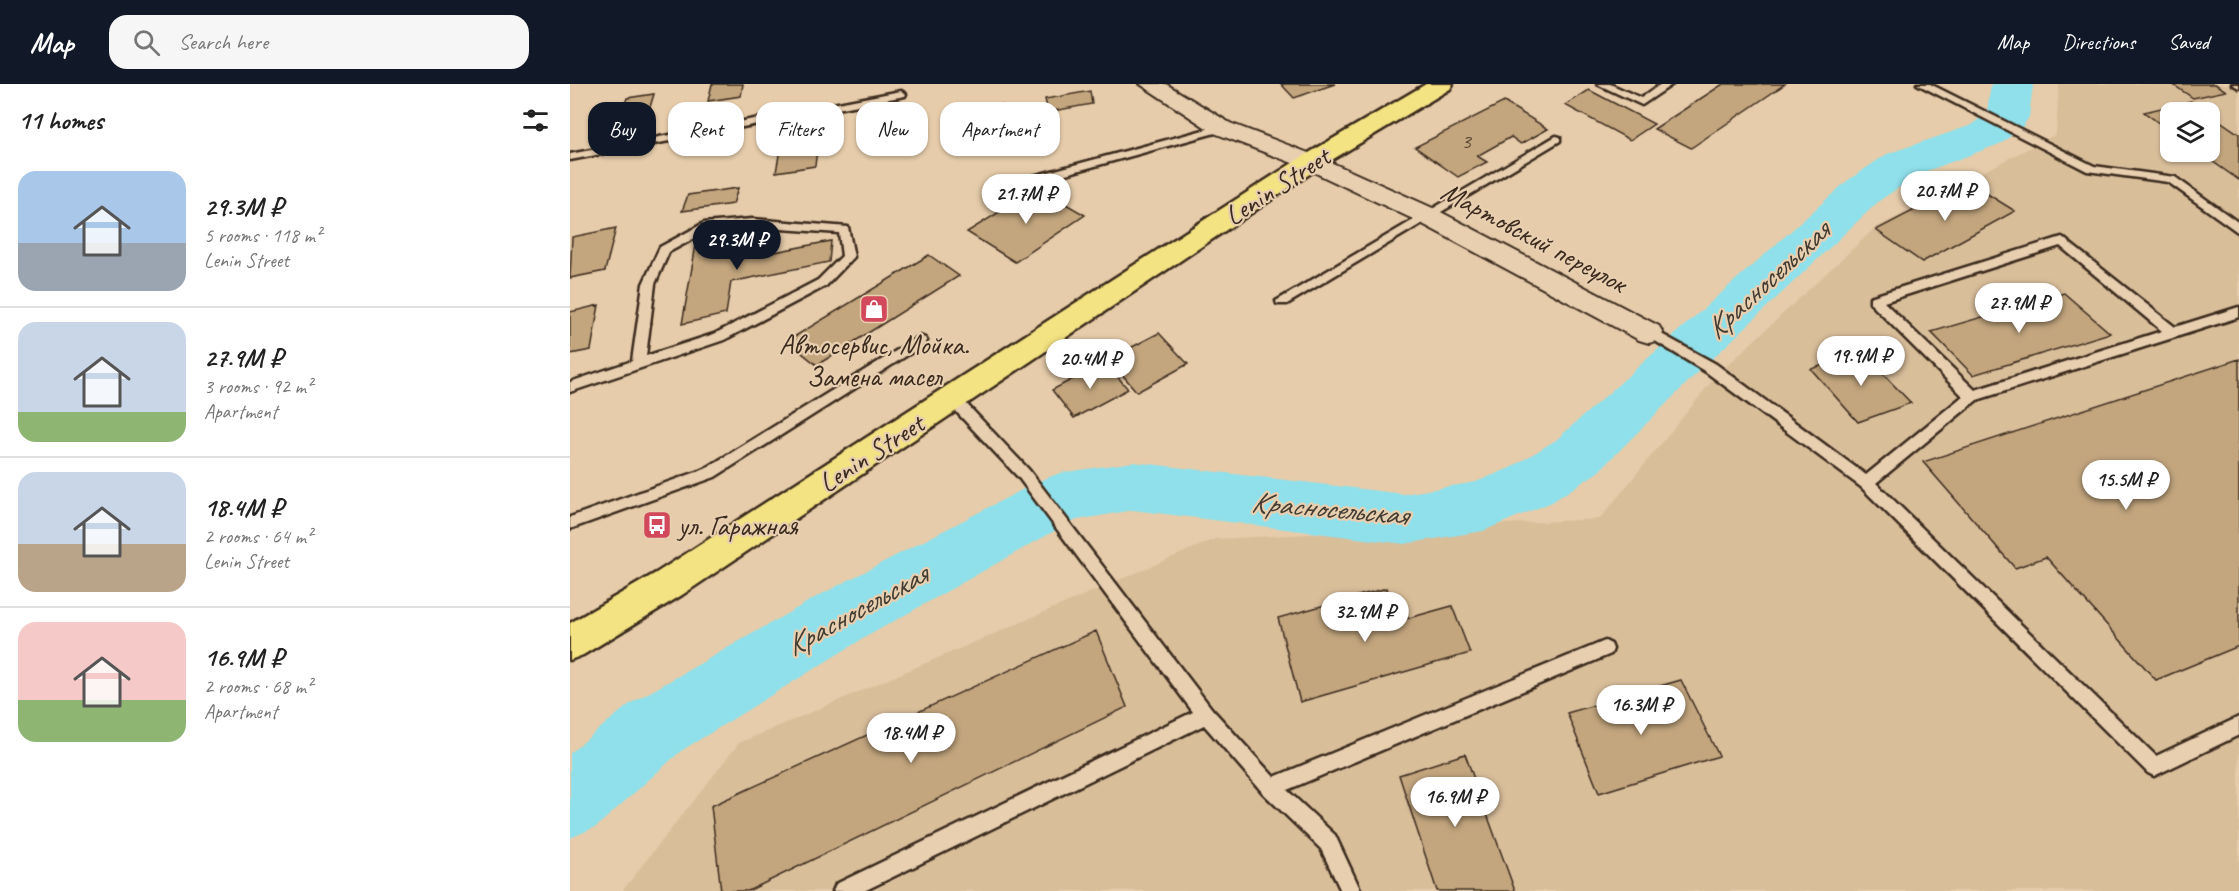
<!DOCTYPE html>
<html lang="en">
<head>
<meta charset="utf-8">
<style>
	body { margin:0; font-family:Caveat,sans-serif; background:#f6f6f6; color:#222; height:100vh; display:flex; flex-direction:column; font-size:22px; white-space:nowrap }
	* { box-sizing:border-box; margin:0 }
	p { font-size:20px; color:#767676 }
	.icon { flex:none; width:33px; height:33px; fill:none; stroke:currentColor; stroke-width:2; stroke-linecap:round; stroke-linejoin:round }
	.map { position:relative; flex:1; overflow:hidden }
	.sheet { display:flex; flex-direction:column; background:#fff; width:570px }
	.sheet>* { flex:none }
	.hud { position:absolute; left:18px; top:18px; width:570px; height:54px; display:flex; gap:12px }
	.fabs { position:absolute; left:1590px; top:18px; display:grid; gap:12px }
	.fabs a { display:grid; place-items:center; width:60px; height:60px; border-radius:12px; background:#fff; box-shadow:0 2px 4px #0004; font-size:30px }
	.price { position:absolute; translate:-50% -51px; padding:0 14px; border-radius:21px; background:#fff; color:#222; font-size:20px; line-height:39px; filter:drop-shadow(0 2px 3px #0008) }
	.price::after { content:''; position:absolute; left:50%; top:36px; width:18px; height:14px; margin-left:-9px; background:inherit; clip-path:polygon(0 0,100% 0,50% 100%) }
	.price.active { background:#111827; color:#fff }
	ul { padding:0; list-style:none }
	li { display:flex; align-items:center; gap:18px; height:150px; padding:0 18px }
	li+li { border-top:2px solid #e0e0e0 }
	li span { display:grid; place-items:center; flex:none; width:168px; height:120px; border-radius:18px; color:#555 }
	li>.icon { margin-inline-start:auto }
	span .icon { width:72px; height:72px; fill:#fffc; stroke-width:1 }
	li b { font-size:26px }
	h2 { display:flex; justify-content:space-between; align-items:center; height:72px; padding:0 18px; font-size:26px }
	.chip { padding:0 21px; border-radius:18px; background:#fff; box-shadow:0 2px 4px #0004; font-size:21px; line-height:54px }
	.chip.active { background:#111827; color:#fff }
	header { display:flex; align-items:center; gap:36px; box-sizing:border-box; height:84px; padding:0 30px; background:#111827; color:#fff }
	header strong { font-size:28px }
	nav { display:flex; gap:33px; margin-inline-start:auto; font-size:21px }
	.search { width:420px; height:54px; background:#f6f6f6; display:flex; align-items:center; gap:15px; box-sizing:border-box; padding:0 21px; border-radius:18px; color:#767676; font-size:22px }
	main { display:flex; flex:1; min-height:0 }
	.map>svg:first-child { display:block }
	.built { fill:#d9be9a; fill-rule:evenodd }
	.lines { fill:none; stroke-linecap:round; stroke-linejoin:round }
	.river { fill:#8fe0ea; fill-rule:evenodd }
	.building { fill:#c3a67e; stroke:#3b2a1e; stroke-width:1.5 }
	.service-casing { stroke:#3b2a1e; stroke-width:5 }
	.minor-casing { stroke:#3b2a1e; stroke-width:4 }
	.primary-casing { stroke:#3b2a1e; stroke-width:5 }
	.service { fill:#e8cfb0; fill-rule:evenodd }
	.minor { fill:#e8cfb0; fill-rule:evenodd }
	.primary { fill:#f4e382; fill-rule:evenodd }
	.labels { text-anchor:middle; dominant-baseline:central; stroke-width:4.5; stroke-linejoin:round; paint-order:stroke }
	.far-number-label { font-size:22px; fill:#5d4936 }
	.street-label { font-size:28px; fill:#3b2a1e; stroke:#e8cfb0 }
	.poi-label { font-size:28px; fill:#3b2a1e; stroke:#e8cfb0 }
	.water-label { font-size:30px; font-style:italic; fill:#433c32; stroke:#e8cfb0 }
</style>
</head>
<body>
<header>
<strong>Map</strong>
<div class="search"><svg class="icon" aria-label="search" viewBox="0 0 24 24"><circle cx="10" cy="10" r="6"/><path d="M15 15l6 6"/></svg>Search here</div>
<nav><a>Map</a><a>Directions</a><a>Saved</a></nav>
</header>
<main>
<section class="sheet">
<h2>11 homes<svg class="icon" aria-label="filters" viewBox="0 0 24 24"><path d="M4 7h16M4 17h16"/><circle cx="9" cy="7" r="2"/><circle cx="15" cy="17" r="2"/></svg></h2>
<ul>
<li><span style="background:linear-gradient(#a9c7e8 60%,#9aa5b1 0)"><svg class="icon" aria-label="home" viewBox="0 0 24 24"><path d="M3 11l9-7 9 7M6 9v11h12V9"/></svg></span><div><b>29.3M ₽</b><p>5 rooms · 118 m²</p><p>Lenin Street</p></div></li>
<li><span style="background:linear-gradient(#c9d6e8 75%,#8fb573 0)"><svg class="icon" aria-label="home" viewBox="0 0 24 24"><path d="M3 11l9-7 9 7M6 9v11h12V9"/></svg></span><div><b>27.9M ₽</b><p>3 rooms · 92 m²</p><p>Apartment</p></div></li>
<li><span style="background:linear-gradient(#c9d6e8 60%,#b9a48a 0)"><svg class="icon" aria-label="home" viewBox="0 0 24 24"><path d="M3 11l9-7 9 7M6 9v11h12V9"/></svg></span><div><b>18.4M ₽</b><p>2 rooms · 64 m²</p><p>Lenin Street</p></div></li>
<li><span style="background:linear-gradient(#f6c9c9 65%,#8fb573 0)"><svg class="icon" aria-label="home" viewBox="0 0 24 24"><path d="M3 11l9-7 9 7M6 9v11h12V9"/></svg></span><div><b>16.9M ₽</b><p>2 rooms · 68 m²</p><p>Apartment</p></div></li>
</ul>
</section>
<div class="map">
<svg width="1669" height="807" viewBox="0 0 1669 807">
	<rect width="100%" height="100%" fill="#e6ccaa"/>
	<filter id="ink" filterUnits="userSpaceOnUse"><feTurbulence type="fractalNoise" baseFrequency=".0167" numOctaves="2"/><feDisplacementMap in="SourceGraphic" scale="12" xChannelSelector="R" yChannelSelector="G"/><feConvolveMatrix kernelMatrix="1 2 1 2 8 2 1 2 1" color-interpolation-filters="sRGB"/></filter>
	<g filter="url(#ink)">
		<!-- built -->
		<path class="built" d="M 1489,0 L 1669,0 L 1669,807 L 52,807 L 169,659 L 645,455 L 1030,435 L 1146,292 L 1305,144 L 1486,50 ZM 1600,28 L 1640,28 L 1640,68 L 1600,68 Z"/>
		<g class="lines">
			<!-- river -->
			<path class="river" d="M 1421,0 L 1463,0 L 1459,33 L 1453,42 L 1432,59 L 1349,90 L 1309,117 L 1122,294 L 1028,388 L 982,418 L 913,447 L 834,460 L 563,426 L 502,437 L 294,554 L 111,667 L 26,743 L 0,754 L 0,669 L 61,619 L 248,512 L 469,397 L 490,389 L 563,378 L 834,410 L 906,398 L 940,384 L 986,356 L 1277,97 L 1317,70 L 1402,41 L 1417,28 Z"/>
		</g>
		<!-- building -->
		<path class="building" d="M 142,0 L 173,0 L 171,12 L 138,17 Z
			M 711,0 L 765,0 L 724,14 Z
			M 1153,0 L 1215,0 L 1121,64 L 1084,45 Z
			M 1602,0 L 1645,0 L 1656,7 L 1623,14 Z
			M 1019,6 L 1084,40 L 1060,56 L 995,21 Z
			M 520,7 L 522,20 L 478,28 L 475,15 Z
			M 84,10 L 76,36 L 48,40 L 57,14 Z
			M 1621,17 L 1637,28 L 1600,28 L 1600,47 L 1574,28 Z
			M 934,18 L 978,45 L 951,60 L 941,53 L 907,72 L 917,78 L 888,93 L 845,63 Z
			M 432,21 L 432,38 L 388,45 L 388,27 Z
			M 1640,30 L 1669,50 L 1669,96 L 1629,68 L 1640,68 Z
			M 345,36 L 344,52 L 311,57 L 312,41 Z
			M 249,48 L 245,82 L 206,88 L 212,54 Z
			M 1398,98 L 1445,127 L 1352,178 L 1306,146 Z
			M 168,104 L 163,120 L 112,127 L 118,111 Z
			M 468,104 L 515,131 L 445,178 L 397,148 Z
			M 46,144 L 35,187 L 0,194 L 2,153 Z
			M 168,147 L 164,176 L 261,157 L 259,178 L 161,198 L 156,230 L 112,240 L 127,155 Z
			M 359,171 L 389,192 L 247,281 L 217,257 Z
			M 1494,209 L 1540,249 L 1403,291 L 1361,248 Z
			M 29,221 L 21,266 L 0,270 L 0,228 Z
			M 589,249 L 618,280 L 567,308 L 539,275 Z
			M 1292,268 L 1341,319 L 1288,338 L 1241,285 Z
			M 1669,275 L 1669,562 L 1586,596 L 1476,473 L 1445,484 L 1353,378 Z
			M 535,278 L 558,305 L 504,334 L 482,306 Z
			M 817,504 L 828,537 L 882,522 L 900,569 L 730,618 L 708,534 Z
			M 526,547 L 557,623 L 178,807 L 151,807 L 141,722 Z
			M 1111,596 L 1149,672 L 1029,709 L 997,629 Z
			M 895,670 L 945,807 L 867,807 L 829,691 Z"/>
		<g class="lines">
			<!-- service casing -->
			<g class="service-casing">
				<path id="service" d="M 1027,0 L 1040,0 L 1071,14 L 1091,0 L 1103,0 L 1072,21 Z
					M 1347,0 L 1360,0 L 1524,82 L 1605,93 L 1669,139 L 1669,149 L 1598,98 L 1517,87 Z
					M 1662,0 L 1669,0 L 1669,4 Z
					M 331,7 L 336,10 L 335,12 L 0,76 L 0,70 Z
					M 652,41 L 656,42 L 656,46 L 445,104 L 439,100 L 441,98 Z
					M 986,52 L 990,53 L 990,57 L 717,220 L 707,220 L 706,217 Z
					M 182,135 L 278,143 L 284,173 L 256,202 L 154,256 L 0,308 L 0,298 L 62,277 L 73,200 L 90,163 L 134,139 ZM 182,143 L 269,149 L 272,172 L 248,196 L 144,250 L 76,272 L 85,200 L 99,168 L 140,146 Z
					M 1492,153 L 1605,243 L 1669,223 L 1669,233 L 1407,316 L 1306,399 L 1586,672 L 1669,633 L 1669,651 L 1584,692 L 1578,689 L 1291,403 L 1136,288 L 1072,249 L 1079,244 L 1084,246 L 1146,280 L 1296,391 L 1393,312 L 1300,219 L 1300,213 ZM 1490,162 L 1592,247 L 1405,306 L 1314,218 Z
					M 350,252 L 355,254 L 357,257 L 355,260 L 145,393 L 0,445 L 0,433 L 135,385 Z
					M 383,310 L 388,311 L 459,386 L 642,625 L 704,693 L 1035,557 L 1041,560 L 1043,565 L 1041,570 L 717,706 L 765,751 L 791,807 L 771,807 L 751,765 L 694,710 L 634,641 L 294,807 L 263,807 L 266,800 L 623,628 L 449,394 L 378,319 L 376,315 L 378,311 Z"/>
			</g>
			<!-- minor casing -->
			<g class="minor-casing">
				<path id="minor" d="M 570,0 L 596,0 L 660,39 L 749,73 L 865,125 L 1089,242 L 1093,249 L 1089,256 L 1079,259 L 1069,256 L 847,137 L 733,83 L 644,49 Z"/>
			</g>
			<!-- primary casing -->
			<g class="primary-casing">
				<path id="primary" d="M 856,0 L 883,0 L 880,5 L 750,83 L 112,511 L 13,571 L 0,576 L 0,539 L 86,489 L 732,73 Z"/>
			</g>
			<!-- service -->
			<use href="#service" class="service"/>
			<!-- minor -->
			<use href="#minor" class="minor"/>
			<!-- primary -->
			<use href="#primary" class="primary"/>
		</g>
	</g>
	<!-- icons -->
	<defs>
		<g id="shop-square" transform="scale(1.5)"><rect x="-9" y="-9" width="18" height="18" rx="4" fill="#d1495b" stroke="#e8cfb0"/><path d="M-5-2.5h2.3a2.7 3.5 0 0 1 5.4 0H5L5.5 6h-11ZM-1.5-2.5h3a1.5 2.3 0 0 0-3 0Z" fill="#fff"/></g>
		<g id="bus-square" transform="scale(1.5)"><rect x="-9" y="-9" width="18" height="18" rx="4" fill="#d1495b" stroke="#e8cfb0"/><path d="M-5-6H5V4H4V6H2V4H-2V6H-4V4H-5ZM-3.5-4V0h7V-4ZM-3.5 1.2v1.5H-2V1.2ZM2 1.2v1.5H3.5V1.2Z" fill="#fff"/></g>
	</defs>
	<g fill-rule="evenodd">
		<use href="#shop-square" x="304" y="225"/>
		<use href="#bus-square" x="87" y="441"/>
	</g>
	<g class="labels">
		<!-- far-number labels -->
		<g class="far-number-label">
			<text x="896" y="57">3</text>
		</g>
		<!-- street labels -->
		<g class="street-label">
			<text transform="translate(707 102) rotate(-33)">Lenin Street</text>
			<text transform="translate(964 153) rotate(28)">Мартовский переулок</text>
			<text transform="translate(301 369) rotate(-33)">Lenin Street</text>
		</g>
		<!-- poi labels -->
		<g class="poi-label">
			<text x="304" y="260">Автосервис, Мойка.<tspan x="304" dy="32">Замена масел</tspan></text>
			<text x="108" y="441" text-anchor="start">ул. Гаражная</text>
		</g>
		<!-- water labels -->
		<g class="water-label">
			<text transform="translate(1197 196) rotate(-43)">Красносельская</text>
			<text transform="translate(759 424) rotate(5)">Красносельская</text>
			<text transform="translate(286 526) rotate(-29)">Красносельская</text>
		</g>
	</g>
</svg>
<div class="fabs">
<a><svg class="icon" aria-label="layers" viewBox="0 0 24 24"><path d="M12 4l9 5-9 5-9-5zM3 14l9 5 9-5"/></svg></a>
</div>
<b class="price" style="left:1375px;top:138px">20.7M ₽</b>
<b class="price" style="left:456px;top:141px">21.7M ₽</b>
<b class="price active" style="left:167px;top:187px">29.3M ₽</b>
<b class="price" style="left:1449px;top:250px">27.9M ₽</b>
<b class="price" style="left:1291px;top:303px">19.9M ₽</b>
<b class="price" style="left:520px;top:306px">20.4M ₽</b>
<b class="price" style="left:1556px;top:427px">15.5M ₽</b>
<b class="price" style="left:795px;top:559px">32.9M ₽</b>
<b class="price" style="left:1071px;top:652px">16.3M ₽</b>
<b class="price" style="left:341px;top:680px">18.4M ₽</b>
<b class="price" style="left:885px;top:744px">16.9M ₽</b>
<div class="hud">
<a class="chip active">Buy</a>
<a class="chip">Rent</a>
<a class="chip">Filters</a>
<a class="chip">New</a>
<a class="chip">Apartment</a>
</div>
</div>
</main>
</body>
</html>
